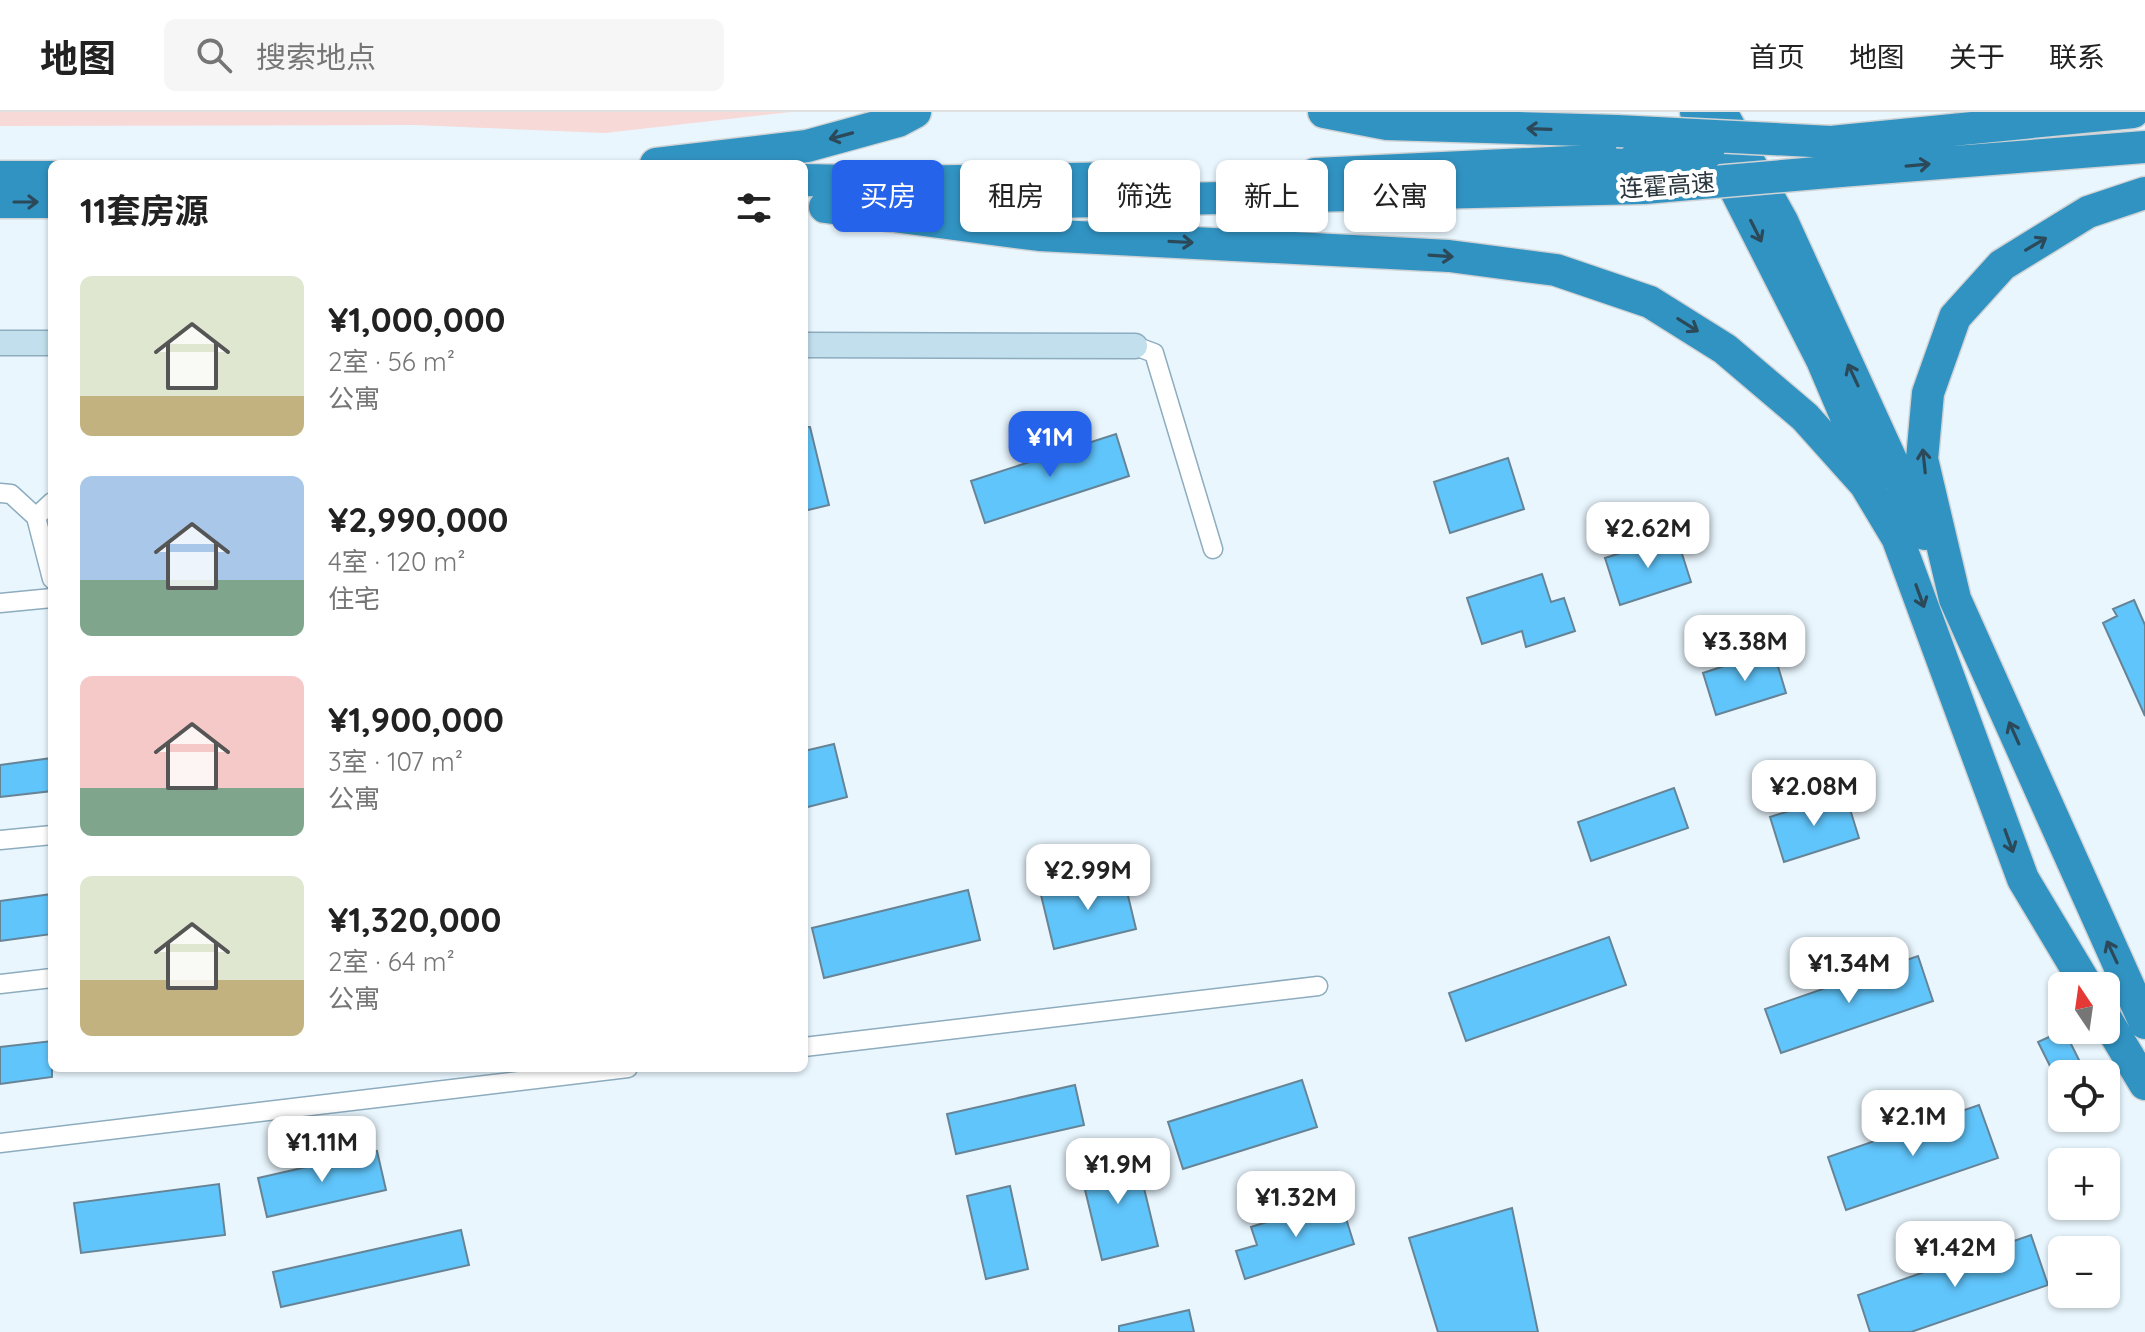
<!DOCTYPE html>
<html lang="zh">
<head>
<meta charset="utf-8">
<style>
	body { margin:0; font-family:Quicksand,"Noto Sans SC",sans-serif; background:#f6f6f6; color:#222; height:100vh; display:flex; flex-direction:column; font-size:30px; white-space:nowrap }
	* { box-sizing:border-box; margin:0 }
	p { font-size:26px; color:#767676 }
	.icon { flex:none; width:44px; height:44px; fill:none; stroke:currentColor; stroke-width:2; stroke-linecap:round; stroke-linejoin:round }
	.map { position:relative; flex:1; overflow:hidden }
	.details { position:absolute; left:48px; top:48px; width:760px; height:912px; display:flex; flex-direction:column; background:#fff; border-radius:12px; box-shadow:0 2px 6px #0004 }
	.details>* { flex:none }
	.hud { position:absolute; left:832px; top:48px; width:760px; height:72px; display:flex; gap:16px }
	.needle { width:52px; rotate:347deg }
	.buttons { position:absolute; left:2048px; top:860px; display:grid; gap:16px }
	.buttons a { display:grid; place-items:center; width:72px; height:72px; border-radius:12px; background:#fff; box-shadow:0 2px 6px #0004; font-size:40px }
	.price { position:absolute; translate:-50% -68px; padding:0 18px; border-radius:16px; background:#fff; color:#222; font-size:26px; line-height:52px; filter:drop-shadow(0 2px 4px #0008) }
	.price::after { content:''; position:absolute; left:50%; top:48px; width:24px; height:18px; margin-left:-12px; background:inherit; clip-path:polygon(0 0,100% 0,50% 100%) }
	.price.on { background:#2563eb; color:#fff }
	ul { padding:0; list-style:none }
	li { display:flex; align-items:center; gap:24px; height:200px; padding:0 32px }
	li span { display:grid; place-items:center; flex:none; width:224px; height:160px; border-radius:12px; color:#555 }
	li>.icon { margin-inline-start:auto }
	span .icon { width:96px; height:96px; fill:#fffc; stroke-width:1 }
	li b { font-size:34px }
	h2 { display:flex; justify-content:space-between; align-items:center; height:96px; padding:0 32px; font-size:34px }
	.chip { padding:0 28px; border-radius:12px; background:#fff; box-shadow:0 2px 6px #0004; font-size:28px; line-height:72px }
	.chip.on { background:#2563eb; color:#fff }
	header { display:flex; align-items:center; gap:48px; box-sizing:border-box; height:112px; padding:0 40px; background:#fff; border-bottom:2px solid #e0e0e0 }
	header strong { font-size:38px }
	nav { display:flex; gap:44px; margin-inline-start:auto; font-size:28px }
	.search { width:560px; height:72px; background:#f6f6f6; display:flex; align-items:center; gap:20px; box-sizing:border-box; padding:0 28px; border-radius:12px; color:#767676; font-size:30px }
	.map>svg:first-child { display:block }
	.green { fill:#f7dad8 }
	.building { fill:#60c5fb; stroke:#668496; stroke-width:2 }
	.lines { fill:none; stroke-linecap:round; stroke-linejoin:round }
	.street-casing { stroke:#8dacbe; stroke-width:21 }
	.secondary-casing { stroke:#8dacbe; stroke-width:27 }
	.highway-casing { stroke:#d0d3d5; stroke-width:35 }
	.street { stroke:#fff; stroke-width:18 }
	.secondary { stroke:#c1dfed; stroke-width:24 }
	.highway { stroke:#3193c2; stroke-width:32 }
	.highway-bridge-casing { stroke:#d0d3d5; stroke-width:35; stroke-linecap:butt }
	.highway-bridge { stroke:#3193c2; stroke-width:32 }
	.oneway { stroke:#2b4959 }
	.labels { text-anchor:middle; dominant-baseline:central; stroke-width:8; stroke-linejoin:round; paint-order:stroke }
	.street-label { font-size:24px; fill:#2a373f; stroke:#fff }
</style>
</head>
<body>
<header>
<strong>地图</strong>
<div class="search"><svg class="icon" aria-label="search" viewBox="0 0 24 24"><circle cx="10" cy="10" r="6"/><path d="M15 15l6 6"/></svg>搜索地点</div>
<nav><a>首页</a><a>地图</a><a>关于</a><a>联系</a></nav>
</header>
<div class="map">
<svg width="2145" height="1220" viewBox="0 0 2145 1220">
	<rect width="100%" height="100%" fill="#e9f6fe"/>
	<!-- green -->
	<path class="green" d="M 0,0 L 791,0 L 605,21 L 414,13 L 0,14 Z"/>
	<!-- building -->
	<path class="building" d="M 804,315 L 810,315 L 829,393 L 804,399 Z
		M 1116,322 L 1129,364 L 985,411 L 971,369 Z
		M 1508,346 L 1524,397 L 1450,421 L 1434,370 Z
		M 1676,423 L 1691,470 L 1620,493 L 1605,446 Z
		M 1542,462 L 1551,490 L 1564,486 L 1575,519 L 1526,535 L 1522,519 L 1482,532 L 1467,486 Z
		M 2134,488 L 2145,513 L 2145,604 L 2103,511 L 2117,504 L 2113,497 Z
		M 1773,538 L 1786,581 L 1716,603 L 1703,561 Z
		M 834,632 L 847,685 L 804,696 L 804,639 Z
		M 52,646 L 52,679 L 0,685 L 0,653 Z
		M 1674,676 L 1688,716 L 1591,749 L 1578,710 Z
		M 1845,681 L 1859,726 L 1784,750 L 1770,705 Z
		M 1123,763 L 1136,817 L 1054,837 L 1041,783 Z
		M 968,778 L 980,828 L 824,866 L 812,816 Z
		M 52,782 L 52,822 L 0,829 L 0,789 Z
		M 1609,825 L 1626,873 L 1466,929 L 1449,881 Z
		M 1918,844 L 1933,889 L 1781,941 L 1765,897 Z
		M 2064,918 L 2086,962 L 2054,962 L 2038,930 Z
		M 52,929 L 52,965 L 0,972 L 0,935 Z
		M 1302,968 L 1317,1015 L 1183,1057 L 1168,1010 Z
		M 1075,973 L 1084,1013 L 956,1042 L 947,1002 Z
		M 1979,993 L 1998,1046 L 1846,1098 L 1828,1045 Z
		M 377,1039 L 386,1078 L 267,1105 L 258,1066 Z
		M 1135,1039 L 1158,1134 L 1102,1148 L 1079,1053 Z
		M 219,1072 L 225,1123 L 81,1141 L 74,1091 Z
		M 1010,1074 L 1028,1157 L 986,1167 L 967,1084 Z
		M 1340,1087 L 1354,1132 L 1245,1167 L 1236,1139 L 1257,1133 L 1251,1115 Z
		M 1512,1096 L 1538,1220 L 1438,1220 L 1409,1126 Z
		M 461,1118 L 469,1153 L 281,1195 L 273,1160 Z
		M 2031,1123 L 2048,1173 L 1911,1220 L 1870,1220 L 1858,1183 Z
		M 1189,1198 L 1194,1220 L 1119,1220 L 1119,1214 Z"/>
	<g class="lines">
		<!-- street casing -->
		<g class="street-casing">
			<path id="street" d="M 1135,234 L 1154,241 L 1213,437
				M 0,381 L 11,382 L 36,405 L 52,467
				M 36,405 L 52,390
				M 0,491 L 52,486
				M 0,728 L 52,723
				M 0,872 L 52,866
				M 804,935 L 1318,874
				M 0,1031 L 628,956"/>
		</g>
		<!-- secondary casing -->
		<g class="secondary-casing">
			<path id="secondary" d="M 0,231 L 52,231
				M 804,233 L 1135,234"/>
		</g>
		<!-- highway casing -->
		<g class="highway-casing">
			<path id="highway" d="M 1324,0 L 1387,12 L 1617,19
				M 1696,0 L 1822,248 L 1873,368
				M 1721,0 L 1782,109 L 1925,422
				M 1831,30 L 2133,0
				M 656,52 L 807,34 L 898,9 L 915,0
				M 1840,59 L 2145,35
				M 1315,62 L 1635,47
				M 0,65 L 52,65
				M 804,68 L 900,70 L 1124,66
				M 2145,81 L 2088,100 L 2002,153 L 1955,205 L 1928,281 L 1922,347 L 1955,487 L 2145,911
				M 0,90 L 52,90
				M 931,93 L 1644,76
				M 825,95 L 1039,123 L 1449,144 L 1556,158 L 1650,190 L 1725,237 L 1805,305 L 1865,372 L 1901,432
				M 1893,414 L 2023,767 L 2087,874
				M 2106,907 L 2145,972"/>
		</g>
		<!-- street -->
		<use href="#street" class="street"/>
		<!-- secondary -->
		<use href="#secondary" class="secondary"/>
		<!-- highway -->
		<use href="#highway" class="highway"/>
		<!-- highway-bridge casing -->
		<g class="highway-bridge-casing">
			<path id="highway-bridge" d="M 1617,19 L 1831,30
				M 1635,47 L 1708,40
				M 1644,76 L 1840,59"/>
		</g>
		<!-- highway-bridge -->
		<use href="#highway-bridge" class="highway-bridge"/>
	</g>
	<!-- one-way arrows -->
	<defs><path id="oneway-shaft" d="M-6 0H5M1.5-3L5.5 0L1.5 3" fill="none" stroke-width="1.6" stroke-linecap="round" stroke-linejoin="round" transform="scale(2)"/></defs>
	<g class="oneway">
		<use href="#oneway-shaft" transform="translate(1539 17) rotate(-178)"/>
		<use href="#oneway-shaft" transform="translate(841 24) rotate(165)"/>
		<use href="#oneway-shaft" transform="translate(1918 53) rotate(-5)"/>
		<use href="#oneway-shaft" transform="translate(26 90)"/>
		<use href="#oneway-shaft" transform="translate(1756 119) rotate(63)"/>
		<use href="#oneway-shaft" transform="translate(1181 130) rotate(3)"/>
		<use href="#oneway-shaft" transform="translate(2036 132) rotate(-31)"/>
		<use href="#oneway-shaft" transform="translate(1441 144) rotate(4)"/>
		<use href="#oneway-shaft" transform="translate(1688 213) rotate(32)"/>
		<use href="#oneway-shaft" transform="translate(1853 263) rotate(-115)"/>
		<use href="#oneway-shaft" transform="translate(1924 349) rotate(-96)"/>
		<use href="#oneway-shaft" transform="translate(1920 484) rotate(70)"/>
		<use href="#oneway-shaft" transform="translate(2014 621) rotate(-114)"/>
		<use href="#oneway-shaft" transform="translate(2009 729) rotate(70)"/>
		<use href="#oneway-shaft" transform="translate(2112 840) rotate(-115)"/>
	</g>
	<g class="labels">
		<!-- street labels -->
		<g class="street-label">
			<text transform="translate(1667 73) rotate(-4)">连霍高速</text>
		</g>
	</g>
</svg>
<div class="buttons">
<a><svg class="needle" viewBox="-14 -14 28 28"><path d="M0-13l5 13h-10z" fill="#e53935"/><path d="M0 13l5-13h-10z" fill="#767676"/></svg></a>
<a><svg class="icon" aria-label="locate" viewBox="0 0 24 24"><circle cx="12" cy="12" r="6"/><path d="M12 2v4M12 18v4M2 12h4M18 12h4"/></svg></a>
<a>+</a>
<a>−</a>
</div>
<b class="price on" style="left:1050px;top:367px">¥1M</b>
<b class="price" style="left:1648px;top:458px">¥2.62M</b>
<b class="price" style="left:1745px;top:571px">¥3.38M</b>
<b class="price" style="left:1814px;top:716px">¥2.08M</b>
<b class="price" style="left:1088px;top:800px">¥2.99M</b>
<b class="price" style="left:1849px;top:893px">¥1.34M</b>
<b class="price" style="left:1913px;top:1046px">¥2.1M</b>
<b class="price" style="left:322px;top:1072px">¥1.11M</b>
<b class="price" style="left:1118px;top:1094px">¥1.9M</b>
<b class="price" style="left:1296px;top:1127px">¥1.32M</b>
<b class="price" style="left:1955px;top:1177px">¥1.42M</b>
<div class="hud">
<a class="chip on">买房</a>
<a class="chip">租房</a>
<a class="chip">筛选</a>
<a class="chip">新上</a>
<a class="chip">公寓</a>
</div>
<section class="details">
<h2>11套房源<svg class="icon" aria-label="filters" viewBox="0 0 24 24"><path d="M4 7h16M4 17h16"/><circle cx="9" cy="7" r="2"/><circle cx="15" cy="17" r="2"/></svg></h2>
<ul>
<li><span style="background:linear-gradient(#dfe7d0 75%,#c2b280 0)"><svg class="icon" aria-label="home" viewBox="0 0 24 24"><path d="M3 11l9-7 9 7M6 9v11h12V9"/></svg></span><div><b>¥1,000,000</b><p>2室 · 56 m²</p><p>公寓</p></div></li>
<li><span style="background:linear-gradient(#a9c7e8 65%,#7fa58c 0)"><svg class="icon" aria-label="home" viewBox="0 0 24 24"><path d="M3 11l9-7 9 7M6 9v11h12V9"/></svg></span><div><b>¥2,990,000</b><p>4室 · 120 m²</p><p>住宅</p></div></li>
<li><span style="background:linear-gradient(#f6c9c9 70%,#7fa58c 0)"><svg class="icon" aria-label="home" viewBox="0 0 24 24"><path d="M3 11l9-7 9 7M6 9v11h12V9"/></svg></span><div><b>¥1,900,000</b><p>3室 · 107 m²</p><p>公寓</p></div></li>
<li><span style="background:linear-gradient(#dfe7d0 65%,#c2b280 0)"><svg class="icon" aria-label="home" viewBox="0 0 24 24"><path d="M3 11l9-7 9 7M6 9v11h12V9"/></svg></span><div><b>¥1,320,000</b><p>2室 · 64 m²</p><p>公寓</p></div></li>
</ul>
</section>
</div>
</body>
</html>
